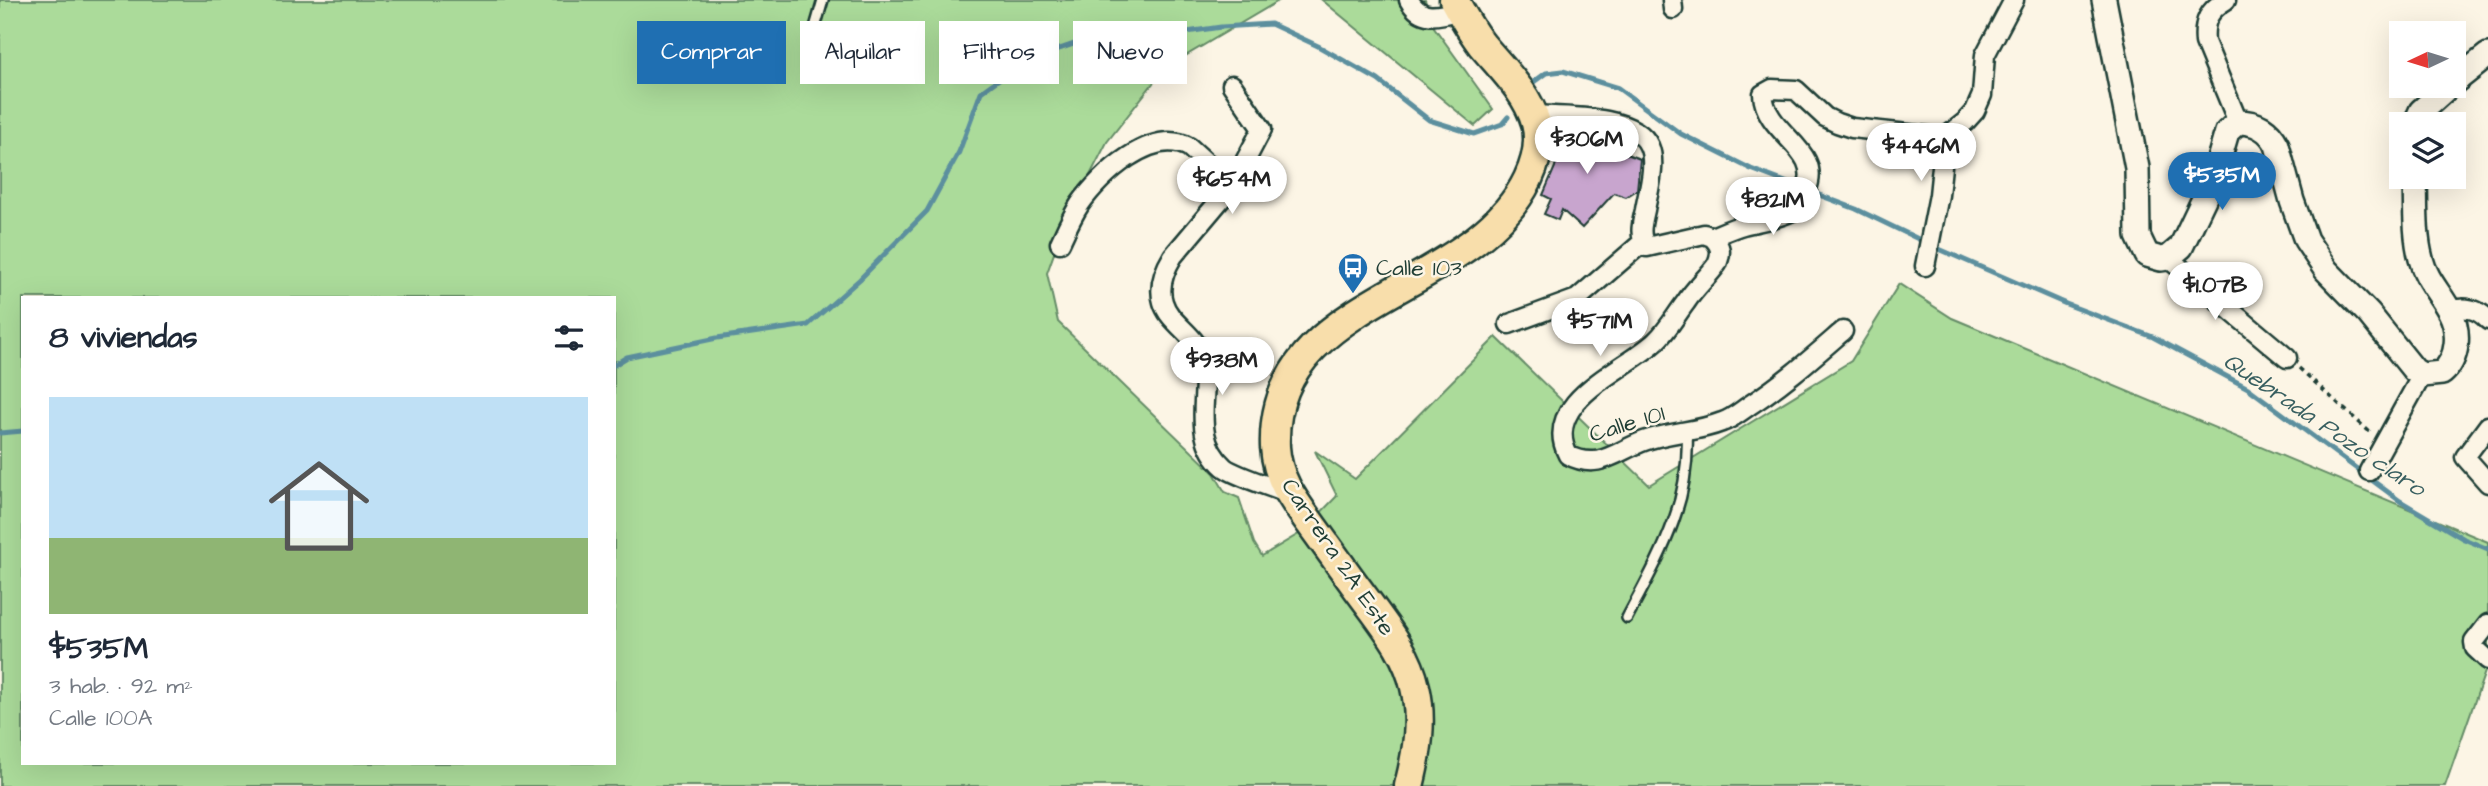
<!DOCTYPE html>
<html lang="es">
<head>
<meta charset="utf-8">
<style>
	body { margin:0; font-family:"Architects Daughter",sans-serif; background:#f6f6f7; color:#1f2937; height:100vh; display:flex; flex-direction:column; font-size:26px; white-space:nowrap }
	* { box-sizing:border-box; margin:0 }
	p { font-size:23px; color:#747a83 }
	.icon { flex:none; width:38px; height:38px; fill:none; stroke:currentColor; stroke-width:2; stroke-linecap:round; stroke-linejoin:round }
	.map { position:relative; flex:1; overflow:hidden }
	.side { position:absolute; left:21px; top:296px; width:595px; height:469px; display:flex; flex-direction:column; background:#fff; border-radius:0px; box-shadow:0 7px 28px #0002 }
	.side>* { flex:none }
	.top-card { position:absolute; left:637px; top:21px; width:665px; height:63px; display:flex; gap:14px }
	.needle { width:46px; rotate:266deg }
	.tools { position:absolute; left:2389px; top:21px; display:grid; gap:14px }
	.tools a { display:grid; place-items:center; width:77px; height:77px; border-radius:0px; background:#fff; box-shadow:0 7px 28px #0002; font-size:35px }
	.price { position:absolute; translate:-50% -60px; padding:0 16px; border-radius:24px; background:#fff; color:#222; font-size:23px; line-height:46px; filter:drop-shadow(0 2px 4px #0008) }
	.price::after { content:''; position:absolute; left:50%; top:42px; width:21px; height:16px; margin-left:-10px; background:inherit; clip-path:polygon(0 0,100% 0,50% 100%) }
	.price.selected { background:#1f6fb2; color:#fff }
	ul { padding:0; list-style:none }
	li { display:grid; align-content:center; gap:14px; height:371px; padding:0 28px }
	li+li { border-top:2px solid #e0e1e3 }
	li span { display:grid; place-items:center; height:217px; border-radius:0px; color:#555 }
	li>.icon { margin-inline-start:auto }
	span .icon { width:126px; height:126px; fill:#fffc; stroke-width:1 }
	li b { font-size:30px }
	h2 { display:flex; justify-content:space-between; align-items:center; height:84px; padding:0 28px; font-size:30px }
	.tag { padding:0 24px; border-radius:0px; background:#fff; box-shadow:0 7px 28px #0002; font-size:24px; line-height:63px }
	.tag.selected { background:#1f6fb2; color:#fff }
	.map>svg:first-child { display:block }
	.green { fill:#abdb9a; stroke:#658c67; stroke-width:2; fill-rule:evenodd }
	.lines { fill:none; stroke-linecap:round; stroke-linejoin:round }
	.stream { stroke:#5b8f9e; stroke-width:5 }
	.building { fill:#c8a5ce; stroke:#1f3d34; stroke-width:2 }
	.service-casing { stroke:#1f3d34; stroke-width:14 }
	.minor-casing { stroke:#1f3d34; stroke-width:23 }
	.tertiary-casing { stroke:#1f3d34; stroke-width:28 }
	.primary-casing { stroke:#1f3d34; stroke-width:33 }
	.path { stroke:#1f3d34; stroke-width:3.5; stroke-dasharray:5 5; stroke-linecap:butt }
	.service { stroke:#fcf5e5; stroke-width:9 }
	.minor { stroke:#fcf5e5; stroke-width:18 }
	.tertiary { stroke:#fcf5e5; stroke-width:23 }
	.primary { stroke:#f8deab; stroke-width:28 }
	.labels { text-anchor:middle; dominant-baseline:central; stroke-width:5; stroke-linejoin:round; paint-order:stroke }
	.poi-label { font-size:23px; fill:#1f3d34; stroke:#fcf5e5; text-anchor:start }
	.street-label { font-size:23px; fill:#1f3d34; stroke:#fcf5e5 }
	.water-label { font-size:24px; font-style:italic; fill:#385f60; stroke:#fcf5e5 }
</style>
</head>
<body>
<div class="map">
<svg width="2488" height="786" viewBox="0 0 2488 786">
	<rect width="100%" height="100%" fill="#fcf5e5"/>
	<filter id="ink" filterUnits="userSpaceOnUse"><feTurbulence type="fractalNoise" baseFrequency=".0143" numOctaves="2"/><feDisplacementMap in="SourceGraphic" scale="14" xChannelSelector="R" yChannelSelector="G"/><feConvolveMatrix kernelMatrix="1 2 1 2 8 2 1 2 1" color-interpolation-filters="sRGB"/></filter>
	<g filter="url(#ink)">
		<!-- green -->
		<path class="green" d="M 0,0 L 1280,0 L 1165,68 L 1107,142 L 1063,228 L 1047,273 L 1058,322 L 1214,473 L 1225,492 L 1239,498 L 1254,543 L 1262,556 L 1302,532 L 1337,496 L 1315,451 L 1355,479 L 1496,337 L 1649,485 L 1851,361 L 1899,284 L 1952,318 L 2488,542 L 2488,663 L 2445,786 L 0,786 ZM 23,298 L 614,298 L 614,763 L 23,763 Z
			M 1322,0 L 1425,0 L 1434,27 L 1493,109 L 1475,126 Z"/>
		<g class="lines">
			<!-- stream -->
			<path class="stream" d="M 1531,84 L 1546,73 L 1563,71 L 1618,88 L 1681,134 L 1751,169 L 1856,209 L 1939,249 L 2066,304 L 2153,337 L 2248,388 L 2400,501 L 2464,539 L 2488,549
				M 614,365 L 627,357 L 717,338 L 808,325 L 860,279 L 927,211 L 959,152 L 981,92 L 1024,61 L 1074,44 L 1132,40 L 1221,27 L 1271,24 L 1318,46 L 1378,80 L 1429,120 L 1474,134 L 1502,124 L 1508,117
				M 0,433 L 23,431"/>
		</g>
		<!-- building -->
		<path class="building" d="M 1554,127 L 1597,131 L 1603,152 L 1624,153 L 1640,159 L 1637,190 L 1626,197 L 1614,193 L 1582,228 L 1562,210 L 1558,220 L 1544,214 L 1551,199 L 1543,195 L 1555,167 L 1559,146 L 1554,145 Z"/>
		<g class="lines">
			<!-- service casing -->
			<g class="service-casing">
				<path id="service" d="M 810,45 L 823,0
					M 1627,618 C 1659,557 1691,504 1687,432"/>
			</g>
			<!-- minor casing -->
			<g class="minor-casing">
				<path id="minor" d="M 1409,0 C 1421,22 1439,16 1460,10
					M 1672,0 L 1673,9
					M 2226,0 C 2209,10 2203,21 2205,42 L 2238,122
					M 1232,85 L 1262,129 L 1232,186 L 1173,256 C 1165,269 1158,286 1163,302 C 1169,323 1194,333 1201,354 C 1214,388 1187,434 1224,467 C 1233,475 1275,488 1289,494
					M 1533,115 C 1562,117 1636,114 1649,146 C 1657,164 1648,192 1645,210 C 1642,223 1638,236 1647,247 L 1704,234 L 1712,237
					M 1712,237 C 1721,246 1722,252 1717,264 C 1708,277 1695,288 1686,302 C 1676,315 1668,330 1656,341 C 1626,370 1540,401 1568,455 C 1599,471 1615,452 1644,441 C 1669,432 1697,432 1722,422 C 1732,419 1741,411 1750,405 C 1784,383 1813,357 1843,331
					M 1712,237 C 1722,233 1732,228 1743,225 C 1758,221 1776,219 1790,212 C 1799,207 1802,200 1806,191 C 1825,149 1765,135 1763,94 L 1772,89 L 1796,90 L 1825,117 L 1837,123 L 1852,128 L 1945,138
					M 1060,243 C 1066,230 1072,216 1080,204 C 1100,175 1152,127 1189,147 L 1232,186
					M 2168,258 L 2287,358
					M 1925,266 L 1939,195 L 1945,138 L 1965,122 L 1975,111 L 1982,95 L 1985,55 L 2014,0
					M 2449,311 C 2465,306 2477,308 2488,320
					M 1509,324 L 1577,299 L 1643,242
					M 2488,426 L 2465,457 L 2488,483
					M 2369,471 L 2422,375
					M 2488,624 L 2474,642 L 2475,648 L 2488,660"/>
			</g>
			<!-- tertiary casing -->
			<g class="tertiary-casing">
				<path id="tertiary" d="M 2104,0 L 2137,168 L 2138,236 L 2147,255 L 2161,259 L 2168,258 L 2181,247 L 2213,180 L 2227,132 L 2238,122 C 2256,122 2269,129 2277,145 L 2292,201 L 2306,240 L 2326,270 L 2369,314 L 2414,370 L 2422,375 L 2442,373 C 2459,358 2460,331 2450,312 C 2441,294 2426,280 2421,259 C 2414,233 2416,203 2415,177
					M 2454,82 L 2488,55
					M 2415,124 L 2421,111 L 2449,86"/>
			</g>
			<!-- primary casing -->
			<g class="primary-casing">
				<path id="primary" d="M 1409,786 C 1417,754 1423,720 1415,687 C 1408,655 1388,630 1369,604 C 1350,579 1332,553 1313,527 C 1295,502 1277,480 1275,447 C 1269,295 1473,295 1528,179 C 1536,162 1541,142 1536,123 C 1527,92 1502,69 1482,45 C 1471,31 1463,16 1454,0"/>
			</g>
			<!-- path -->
			<path class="path" d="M 2299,368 L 2372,434"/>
			<!-- service -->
			<use href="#service" class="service"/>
			<!-- minor -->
			<use href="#minor" class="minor"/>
			<!-- tertiary -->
			<use href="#tertiary" class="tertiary"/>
			<!-- primary -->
			<use href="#primary" class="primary"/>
		</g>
	</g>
	<!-- icons -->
	<defs>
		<g id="bus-pin" transform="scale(1.575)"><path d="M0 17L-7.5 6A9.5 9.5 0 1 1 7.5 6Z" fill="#1f6fb2" stroke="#fcf5e5"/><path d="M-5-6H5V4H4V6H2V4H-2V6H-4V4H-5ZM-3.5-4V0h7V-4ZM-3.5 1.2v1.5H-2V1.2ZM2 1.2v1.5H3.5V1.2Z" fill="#fff"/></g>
	</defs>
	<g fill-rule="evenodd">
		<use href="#bus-pin" x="1353" y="268"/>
	</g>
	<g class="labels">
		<!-- poi labels -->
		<g class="poi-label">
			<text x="1376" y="268">Calle 103</text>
		</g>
		<!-- street labels -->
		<g class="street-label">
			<text transform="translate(1627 424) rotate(-17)">Calle 101</text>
			<text transform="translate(1338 557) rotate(56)">Carrera 2A Este</text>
		</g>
		<!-- water labels -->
		<g class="water-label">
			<text transform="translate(2324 425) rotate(34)">Quebrada Pozo claro</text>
		</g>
	</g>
</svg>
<div class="tools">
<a><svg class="needle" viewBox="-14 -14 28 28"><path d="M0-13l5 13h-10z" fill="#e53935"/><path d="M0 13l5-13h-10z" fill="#747a83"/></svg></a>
<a><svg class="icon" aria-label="layers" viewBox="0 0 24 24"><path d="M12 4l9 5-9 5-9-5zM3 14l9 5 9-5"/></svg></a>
</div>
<b class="price" style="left:1587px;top:176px">$306M</b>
<b class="price" style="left:1921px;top:183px">$446M</b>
<b class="price selected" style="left:2222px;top:212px">$535M</b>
<b class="price" style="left:1232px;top:216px">$654M</b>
<b class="price" style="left:1773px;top:237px">$821M</b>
<b class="price" style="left:2215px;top:322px">$1.07B</b>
<b class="price" style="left:1600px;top:358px">$571M</b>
<b class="price" style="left:1222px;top:397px">$938M</b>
<div class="top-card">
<a class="tag selected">Comprar</a>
<a class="tag">Alquilar</a>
<a class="tag">Filtros</a>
<a class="tag">Nuevo</a>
</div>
<section class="side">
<h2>8 viviendas<svg class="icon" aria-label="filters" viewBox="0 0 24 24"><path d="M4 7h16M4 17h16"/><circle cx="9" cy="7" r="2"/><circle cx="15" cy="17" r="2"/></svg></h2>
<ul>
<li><span style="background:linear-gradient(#bfe0f5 65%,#8fb573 0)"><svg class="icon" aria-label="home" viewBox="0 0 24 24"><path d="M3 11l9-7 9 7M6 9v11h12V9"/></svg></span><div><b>$535M</b><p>3 hab. · 92 m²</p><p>Calle 100A</p></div></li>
</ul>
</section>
</div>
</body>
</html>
